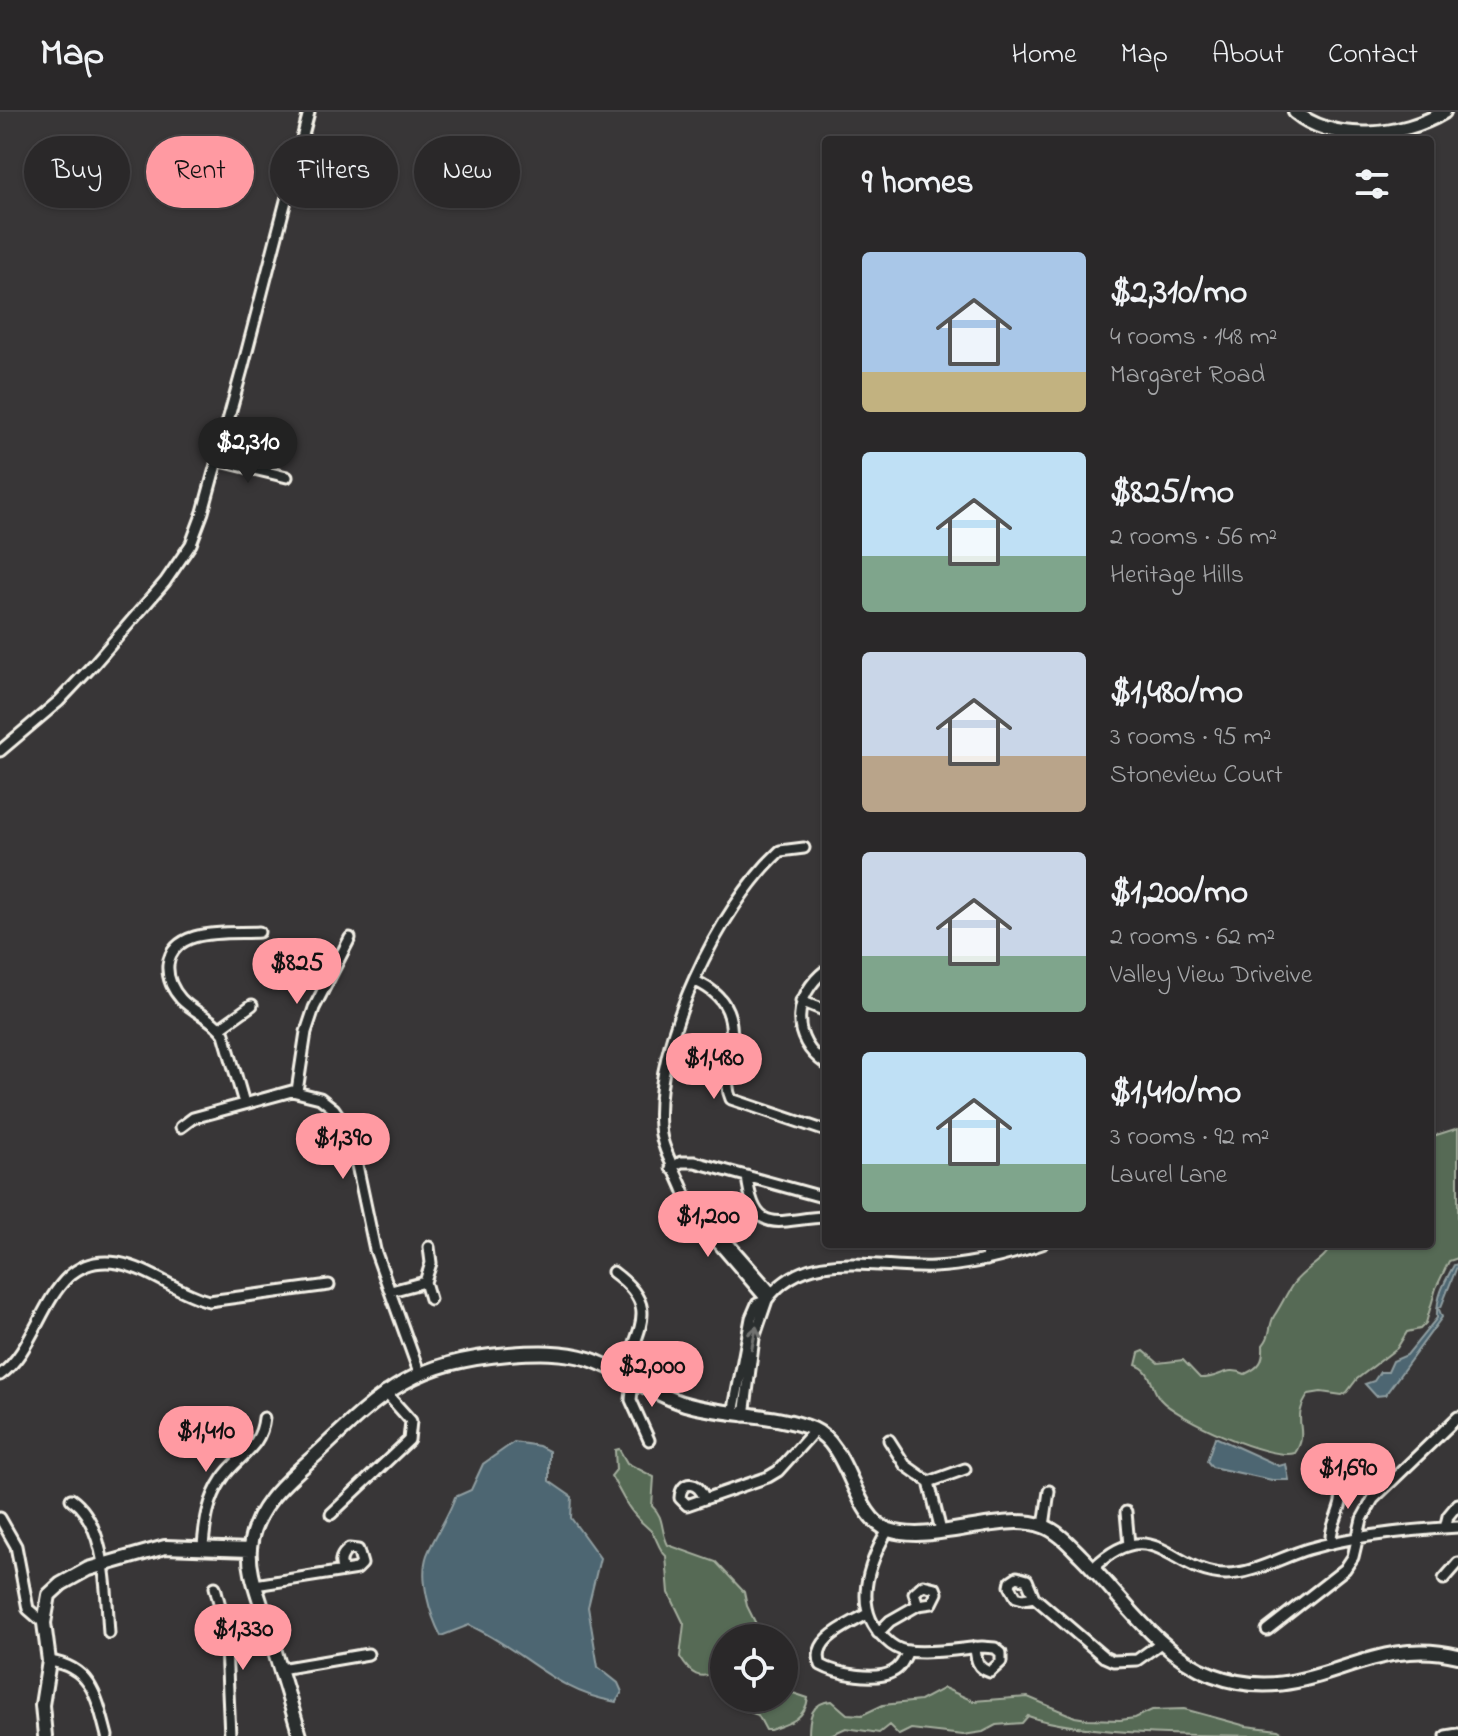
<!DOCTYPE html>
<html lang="en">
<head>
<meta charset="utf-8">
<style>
	body { margin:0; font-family:"Indie Flower",sans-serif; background:#363435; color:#f1f3f6; height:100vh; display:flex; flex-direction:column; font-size:30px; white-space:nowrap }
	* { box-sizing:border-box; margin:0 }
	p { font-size:26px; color:#a5a6a8 }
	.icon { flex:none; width:44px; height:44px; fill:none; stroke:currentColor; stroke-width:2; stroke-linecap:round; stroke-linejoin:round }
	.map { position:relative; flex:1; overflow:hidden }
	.drawer { position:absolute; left:822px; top:24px; width:612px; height:1112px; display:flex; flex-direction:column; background:#2a2829; border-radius:8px; box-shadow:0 2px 6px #0004,0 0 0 2px #464446 }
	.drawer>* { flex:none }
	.top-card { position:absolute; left:24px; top:24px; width:678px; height:72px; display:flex; gap:16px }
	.controls { position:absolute; left:710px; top:1512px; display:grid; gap:16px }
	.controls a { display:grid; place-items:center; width:88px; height:88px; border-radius:50%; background:#2a2829; box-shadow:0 2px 6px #0004,0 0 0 2px #464446; font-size:40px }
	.price { position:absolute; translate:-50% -68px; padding:0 18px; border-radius:28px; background:#ff9aa2; color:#111; font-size:26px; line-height:52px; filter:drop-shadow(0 2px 4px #0008) }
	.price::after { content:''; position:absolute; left:50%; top:48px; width:24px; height:18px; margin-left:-12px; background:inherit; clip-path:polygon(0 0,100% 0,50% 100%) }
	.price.active { background:#222; color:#fff }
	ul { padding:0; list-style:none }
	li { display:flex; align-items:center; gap:24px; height:200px; padding:0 40px }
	li span { display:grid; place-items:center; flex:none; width:224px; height:160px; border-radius:8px; color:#555 }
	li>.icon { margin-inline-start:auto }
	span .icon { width:96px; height:96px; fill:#fffc; stroke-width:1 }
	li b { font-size:34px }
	h2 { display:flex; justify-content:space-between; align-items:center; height:96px; padding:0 40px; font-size:34px }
	.pill { padding:0 28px; border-radius:36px; background:#2a2829; box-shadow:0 2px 6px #0004,0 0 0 2px #464446; font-size:28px; line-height:72px }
	.pill.active { background:#ff9aa2; color:#111 }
	header { display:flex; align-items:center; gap:48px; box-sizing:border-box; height:112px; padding:0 40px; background:#2a2829; border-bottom:2px solid #464446 }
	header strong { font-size:38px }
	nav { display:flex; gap:44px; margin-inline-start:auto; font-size:28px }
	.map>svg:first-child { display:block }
	.green { fill:#566a55; stroke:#a5ae9e; stroke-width:2 }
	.water { fill:#4d6672; stroke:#909ea1; stroke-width:2 }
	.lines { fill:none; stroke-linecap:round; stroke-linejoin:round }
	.street-casing { stroke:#f4f1e8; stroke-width:15 }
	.secondary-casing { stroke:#f4f1e8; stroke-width:18 }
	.street { stroke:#2a2d2e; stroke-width:9 }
	.secondary { stroke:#2a2d2e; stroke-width:12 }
	.oneway { stroke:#71726f }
</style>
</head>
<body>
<header>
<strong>Map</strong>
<nav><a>Home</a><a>Map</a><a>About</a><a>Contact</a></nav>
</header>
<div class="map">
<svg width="1458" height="1624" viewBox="0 0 1458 1624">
	<rect width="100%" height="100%" fill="#383637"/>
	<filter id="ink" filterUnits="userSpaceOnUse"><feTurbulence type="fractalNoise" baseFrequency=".0125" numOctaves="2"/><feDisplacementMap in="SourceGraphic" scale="16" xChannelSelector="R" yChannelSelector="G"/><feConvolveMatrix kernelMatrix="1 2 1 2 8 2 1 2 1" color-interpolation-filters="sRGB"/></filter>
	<g filter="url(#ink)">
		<!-- green -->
		<path class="green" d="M 1458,1016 L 1458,1146 L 1449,1149 L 1436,1176 L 1426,1211 L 1420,1217 L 1407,1220 L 1397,1236 L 1357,1267 L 1347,1280 L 1342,1283 L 1321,1280 L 1309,1282 C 1289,1309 1311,1318 1295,1341 C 1270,1349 1176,1306 1160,1287 C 1150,1275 1153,1259 1136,1253 L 1139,1241 L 1144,1239 L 1158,1251 L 1183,1248 L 1200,1266 C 1219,1267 1227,1253 1245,1262 C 1260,1255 1264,1249 1263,1233 C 1272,1223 1268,1215 1274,1204 C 1281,1194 1286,1182 1293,1172 C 1305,1156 1324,1149 1333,1132 L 1430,1132 L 1430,1025 Z
			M 619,1337 L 627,1351 L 654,1365 L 652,1394 C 665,1406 660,1418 668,1433 L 716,1450 L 744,1480 L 747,1494 L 763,1526 L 724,1526 L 724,1565 L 718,1558 C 700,1570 690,1562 680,1545 L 684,1512 L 669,1481 L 666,1444 C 657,1436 657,1423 649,1417 C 626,1397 625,1387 611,1364 L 616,1358 L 615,1338 Z
			M 944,1576 L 973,1589 L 1028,1585 L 1075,1605 L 1087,1607 L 1120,1608 L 1135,1606 L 1152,1598 L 1184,1597 L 1246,1614 L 1278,1618 L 1288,1624 C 1224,1624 1080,1624 1028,1604 L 1022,1611 L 996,1613 L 983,1620 L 963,1623 L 911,1617 L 899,1623 L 889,1613 L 879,1621 L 846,1616 L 828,1624 L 809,1624 C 809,1607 810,1590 832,1589 L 847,1602 L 862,1603 L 883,1593 L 920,1589 Z
			M 784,1578 L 808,1586 C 805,1608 788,1612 770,1618 L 766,1618 L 758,1603 L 741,1597 L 732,1586 L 784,1586 Z"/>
		<!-- water -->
		<path class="water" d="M 1458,1152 L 1441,1195 L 1438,1195 L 1442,1205 L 1385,1283 L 1376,1284 L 1365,1272 L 1374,1269 L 1380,1260 L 1388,1260 L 1393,1249 L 1407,1243 L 1437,1206 C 1436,1185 1444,1171 1454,1153 Z
			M 1215,1325 L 1279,1354 L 1286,1352 L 1289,1368 L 1272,1368 L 1212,1355 L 1207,1349 Z
			M 514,1330 L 539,1334 L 549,1339 L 549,1369 L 572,1385 L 571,1406 L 600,1446 L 588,1495 L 598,1555 L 618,1571 L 622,1580 L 616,1590 C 554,1580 524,1538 469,1513 L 441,1524 C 430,1503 419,1466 427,1443 C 435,1423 448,1405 455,1385 L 471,1378 L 483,1352 Z"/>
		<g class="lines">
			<!-- street casing -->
			<g class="street-casing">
				<path id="street" d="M 217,348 L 287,365
					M 0,639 L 59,589 L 94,552 L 165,470 L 191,432 L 203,400 L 243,254 L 309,0
					M 804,736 L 780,739 C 719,795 653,931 660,1015 C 662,1044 687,1074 688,1096 L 767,1188 C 806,1133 878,1158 934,1155 C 971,1153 1007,1144 1042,1132
					M 826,858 C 793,883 789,927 826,952
					M 695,869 C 736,887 734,915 729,955 C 728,967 726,976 731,987 L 826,1019
					M 801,889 L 826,899
					M 220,916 L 252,893
					M 297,979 L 306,920 L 314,896 L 350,826
					M 244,991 L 224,922 C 213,906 194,901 181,887 C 172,877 167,867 168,853 C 173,814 230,822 259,820
					M 181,1015 L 193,1006 L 292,979 L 320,986 L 334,997 L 350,1020 L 375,1138 L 419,1260
					M 671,1056 L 681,1050 L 695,1050 L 826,1086
					M 747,1064 C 754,1128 780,1106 826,1105
					M 688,1089 L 693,1091 L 772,1181
					M 986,1132 L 987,1148
					M 613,1160 C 658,1193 641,1211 626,1255 L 621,1261
					M 425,1170 L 430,1187
					M 391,1179 L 425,1170 L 431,1151 L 429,1135
					M 0,1263 C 45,1231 46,1139 118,1151 C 151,1157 177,1181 209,1189 L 329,1173
					M 633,1268 L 631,1288 L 649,1328
					M 733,1302 L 751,1206 L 757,1192 L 767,1188 L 754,1226 L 744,1304
					M 889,1328 L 905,1353 L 929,1370 L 941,1419
					M 1318,1365 L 1341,1377 C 1345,1396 1329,1412 1331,1431
					M 929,1370 L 965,1357
					M 704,1386 C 699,1369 681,1367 680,1386 L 687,1393 L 768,1365 L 778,1359 L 815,1318
					M 71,1387 C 107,1412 106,1481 109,1521
					M 1126,1400 L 1129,1433
					M 331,1402 L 409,1328 L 411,1309 L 385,1280
					M 0,1406 L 16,1434 L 28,1497 L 44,1511
					M 1044,1414 L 1049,1379
					M 1445,1416 L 1448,1404 L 1458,1392
					M 888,1418 C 868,1452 852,1497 885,1527 C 891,1533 898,1538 907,1539 C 931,1542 958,1537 982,1535 L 995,1536 L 1001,1541 L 1001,1550 L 990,1560 C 977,1556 976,1548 975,1535
					M 203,1434 C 205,1410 208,1388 222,1367 C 238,1343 261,1337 264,1306
					M 1093,1456 C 1153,1398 1172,1462 1226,1462 C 1253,1462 1282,1445 1308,1437 C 1356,1423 1408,1418 1458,1415
					M 1444,1467 L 1458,1451
					M 255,1473 L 357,1457 L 362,1452 L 358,1438 L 349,1437 C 342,1442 338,1449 343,1458
					M 215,1475 L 225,1513
					M 1034,1485 L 1023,1487 L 1016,1485 L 1010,1474 L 1011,1469 L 1017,1465 L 1027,1468 L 1034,1485 L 1104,1545 L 1113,1549 L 1137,1548 L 1162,1530
					M 867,1502 C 849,1513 810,1527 821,1553 C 837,1562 876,1569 892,1560 C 901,1556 904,1547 908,1539
					M 1267,1518 L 1345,1457 L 1353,1445 L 1362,1407 L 1373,1387 L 1458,1305
					M 878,1521 L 890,1509 L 918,1493 L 932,1491 L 937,1481 L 935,1476 L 923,1473 L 914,1481 L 918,1493
					M 49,1549 C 92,1555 97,1586 107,1624
					M 280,1557 L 368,1542
					M 230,1624 L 225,1513 L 263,1501
					M 1446,1624 L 1458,1622"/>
			</g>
			<!-- secondary casing -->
			<g class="secondary-casing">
				<path id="secondary" d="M 1295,0 C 1334,32 1403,25 1444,0
					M 45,1624 L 42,1593 L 49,1549 L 44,1511 L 49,1483 L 61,1472 L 88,1457 L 165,1435 L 250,1438
					M 300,1624 C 288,1582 275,1541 263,1499 C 257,1479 248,1458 250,1436 C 254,1393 291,1366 320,1339 C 385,1277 416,1250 509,1242 C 536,1240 563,1239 589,1247 C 623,1258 651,1282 685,1292 C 725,1304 775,1301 813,1317 C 851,1334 853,1406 889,1418 C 933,1433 1001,1399 1043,1414 C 1058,1419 1071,1434 1081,1444 C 1122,1485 1158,1542 1213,1563 C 1308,1599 1364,1520 1458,1544"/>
			</g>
			<!-- street -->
			<use href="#street" class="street"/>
			<!-- secondary -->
			<use href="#secondary" class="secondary"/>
		</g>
		<!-- one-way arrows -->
		<defs><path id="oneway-shaft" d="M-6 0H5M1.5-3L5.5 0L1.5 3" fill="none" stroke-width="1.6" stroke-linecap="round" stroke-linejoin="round" transform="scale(2)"/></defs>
		<use class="oneway" href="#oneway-shaft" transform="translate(754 1226) rotate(-78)"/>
	</g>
</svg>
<div class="controls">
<a><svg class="icon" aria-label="locate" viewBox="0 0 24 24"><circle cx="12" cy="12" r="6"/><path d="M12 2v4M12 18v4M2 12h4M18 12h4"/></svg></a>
</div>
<b class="price active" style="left:248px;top:373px">$2,310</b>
<b class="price" style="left:297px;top:894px">$825</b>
<b class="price" style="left:714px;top:989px">$1,480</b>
<b class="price" style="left:343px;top:1069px">$1,390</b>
<b class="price" style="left:708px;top:1147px">$1,200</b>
<b class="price" style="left:652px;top:1297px">$2,000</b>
<b class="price" style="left:206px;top:1362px">$1,410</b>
<b class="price" style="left:1348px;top:1399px">$1,690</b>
<b class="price" style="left:243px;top:1560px">$1,330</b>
<div class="top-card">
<a class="pill">Buy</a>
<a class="pill active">Rent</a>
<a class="pill">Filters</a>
<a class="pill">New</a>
</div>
<section class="drawer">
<h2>9 homes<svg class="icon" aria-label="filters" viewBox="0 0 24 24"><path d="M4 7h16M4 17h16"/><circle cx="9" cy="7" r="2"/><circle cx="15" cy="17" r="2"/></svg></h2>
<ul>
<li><span style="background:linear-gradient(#a9c7e8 75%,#c2b280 0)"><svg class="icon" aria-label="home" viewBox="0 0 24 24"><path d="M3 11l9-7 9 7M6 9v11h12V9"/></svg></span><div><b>$2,310/mo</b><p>4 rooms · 148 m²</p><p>Margaret Road</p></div></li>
<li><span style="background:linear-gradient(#bfe0f5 65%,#7fa58c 0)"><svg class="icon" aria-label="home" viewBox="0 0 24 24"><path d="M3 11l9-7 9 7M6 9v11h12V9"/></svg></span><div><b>$825/mo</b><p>2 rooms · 56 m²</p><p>Heritage Hills</p></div></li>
<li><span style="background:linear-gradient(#c9d6e8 65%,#b9a48a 0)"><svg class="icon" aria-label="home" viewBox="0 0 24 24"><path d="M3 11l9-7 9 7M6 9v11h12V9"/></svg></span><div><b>$1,480/mo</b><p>3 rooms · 95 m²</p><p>Stoneview Court</p></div></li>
<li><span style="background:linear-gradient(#c9d6e8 65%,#7fa58c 0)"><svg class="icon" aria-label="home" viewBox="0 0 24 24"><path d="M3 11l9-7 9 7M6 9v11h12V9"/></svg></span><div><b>$1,200/mo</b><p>2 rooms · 62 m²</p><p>Valley View Driveive</p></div></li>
<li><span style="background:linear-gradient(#bfe0f5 70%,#7fa58c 0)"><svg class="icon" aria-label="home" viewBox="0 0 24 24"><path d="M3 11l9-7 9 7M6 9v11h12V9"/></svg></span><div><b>$1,410/mo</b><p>3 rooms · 92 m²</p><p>Laurel Lane</p></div></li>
</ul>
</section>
</div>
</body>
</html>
